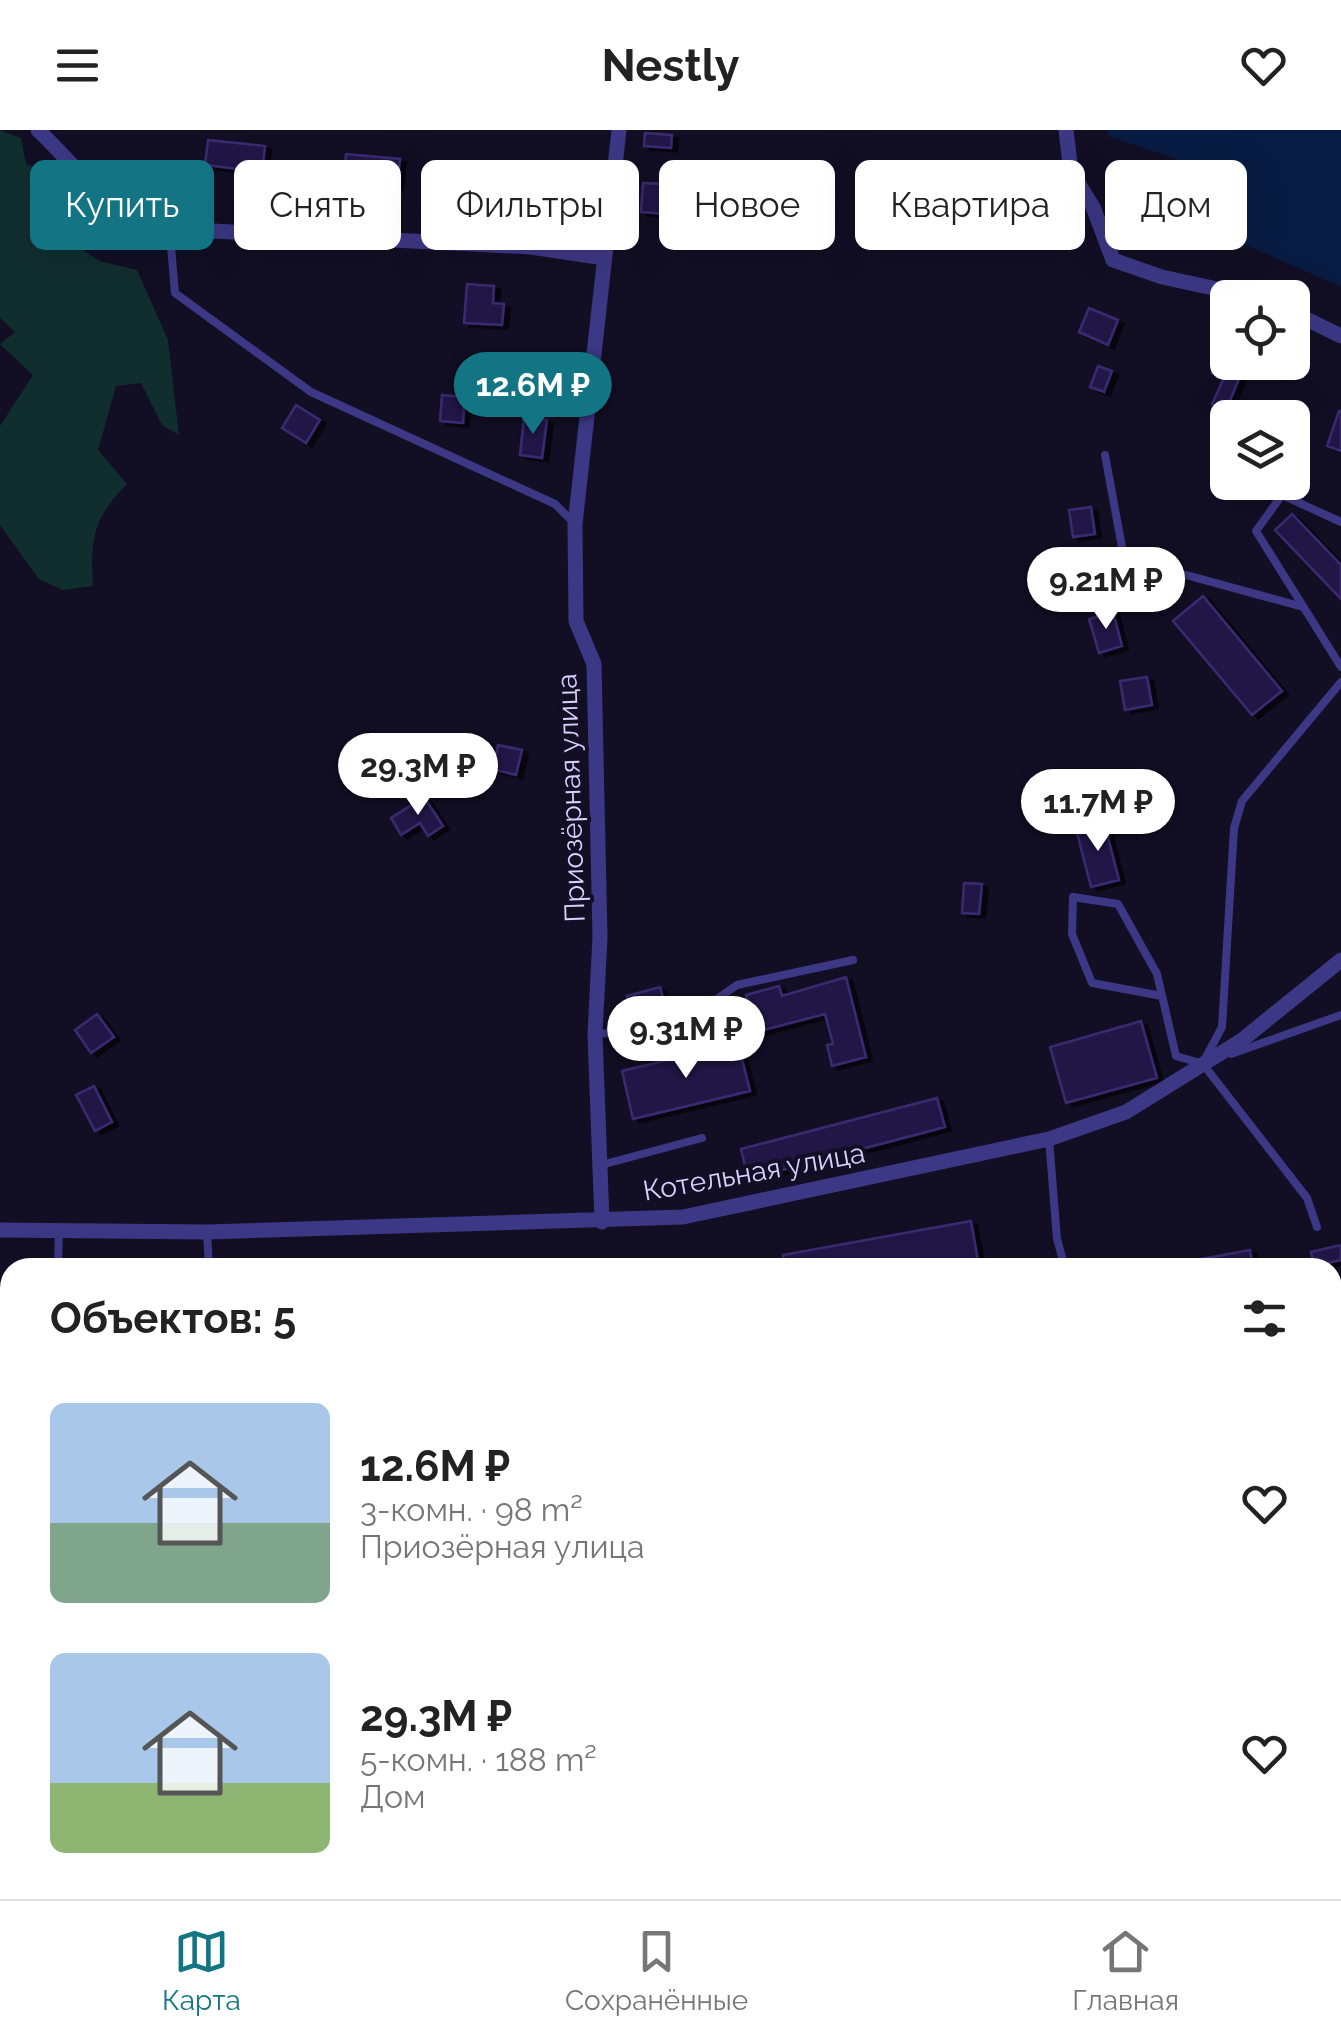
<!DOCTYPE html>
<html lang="ru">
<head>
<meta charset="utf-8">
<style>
	body { margin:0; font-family:Raleway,sans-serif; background:#f6f6f6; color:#222; height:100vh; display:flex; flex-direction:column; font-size:38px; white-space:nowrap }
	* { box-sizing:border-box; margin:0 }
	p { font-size:32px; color:#767676 }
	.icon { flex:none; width:55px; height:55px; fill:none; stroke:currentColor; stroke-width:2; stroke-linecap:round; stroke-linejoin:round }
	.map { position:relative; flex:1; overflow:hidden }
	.sheet { position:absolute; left:0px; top:1128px; width:1342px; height:642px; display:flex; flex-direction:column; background:#fff; border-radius:30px 30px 0 0; box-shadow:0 10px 40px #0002 }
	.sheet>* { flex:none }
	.top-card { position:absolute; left:30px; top:30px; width:1282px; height:90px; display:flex; gap:20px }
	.tools { position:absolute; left:1210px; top:150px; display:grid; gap:20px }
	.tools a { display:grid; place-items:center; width:100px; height:100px; border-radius:15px; background:#fff; box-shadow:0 10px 40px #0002; font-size:50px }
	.price { position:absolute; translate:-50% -85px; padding:0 22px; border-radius:35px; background:#fff; color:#222; font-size:32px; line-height:65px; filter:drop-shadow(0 2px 5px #0008) }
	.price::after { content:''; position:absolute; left:50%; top:60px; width:30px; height:22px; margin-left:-15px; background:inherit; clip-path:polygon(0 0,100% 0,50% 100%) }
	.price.selected { background:#137584; color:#fff }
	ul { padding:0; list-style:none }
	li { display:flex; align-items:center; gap:30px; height:250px; padding:0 50px }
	li span { display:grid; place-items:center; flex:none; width:280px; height:200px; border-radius:15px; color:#555 }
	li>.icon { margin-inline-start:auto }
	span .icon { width:120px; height:120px; fill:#fffc; stroke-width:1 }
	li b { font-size:42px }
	h2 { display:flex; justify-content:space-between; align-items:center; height:120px; padding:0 50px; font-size:42px }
	.tag { padding:0 35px; border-radius:15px; background:#fff; box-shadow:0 10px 40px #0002; font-size:35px; line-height:90px }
	.tag.selected { background:#137584; color:#fff }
	header { display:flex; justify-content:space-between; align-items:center; height:130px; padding:0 50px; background:#fff; font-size:45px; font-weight:700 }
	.tab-bar { display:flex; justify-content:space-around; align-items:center; height:140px; border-top:2px solid #e0e0e0; background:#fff; font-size:28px; color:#767676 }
	.tab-bar a { display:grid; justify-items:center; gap:5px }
	.tab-bar .selected { color:#137584 }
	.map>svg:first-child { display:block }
	.green { fill:#112e2e }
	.water { fill:#081c43 }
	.building { fill:#241946; stroke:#3b2b72; stroke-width:2.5; filter:url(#shadow) }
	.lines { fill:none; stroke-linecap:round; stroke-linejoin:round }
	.service { stroke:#3d3885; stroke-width:8 }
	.minor { stroke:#3d3885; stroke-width:15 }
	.labels { text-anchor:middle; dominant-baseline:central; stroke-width:8; stroke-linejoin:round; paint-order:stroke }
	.street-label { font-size:28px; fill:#d8d1ff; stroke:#120e24 }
</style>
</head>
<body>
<header><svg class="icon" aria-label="menu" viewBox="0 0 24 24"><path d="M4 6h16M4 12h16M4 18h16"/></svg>Nestly<svg class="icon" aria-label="heart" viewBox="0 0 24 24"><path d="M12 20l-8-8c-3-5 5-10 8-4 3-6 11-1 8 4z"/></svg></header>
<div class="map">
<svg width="1341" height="1769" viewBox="0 0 1341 1769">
	<defs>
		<filter id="shadow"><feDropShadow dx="6" dy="3.5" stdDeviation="0" flood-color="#0009"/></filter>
	</defs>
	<rect width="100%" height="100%" fill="#120e24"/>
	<!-- green -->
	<path class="green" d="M 0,0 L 21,8 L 26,34 L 54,46 L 63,39 L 82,80 L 57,104 L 100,131 L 137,140 L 168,210 L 179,305 L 162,295 L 141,253 L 116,256 L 98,320 L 127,354 C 93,388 90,409 93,456 L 63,460 L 39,449 L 0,395 L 0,296 L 33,245 L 0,214 L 15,202 L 0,188 Z"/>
	<!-- water -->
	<path class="water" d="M 1107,0 L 1341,0 L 1341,157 L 1199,94 L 1188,33 L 1110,7 Z"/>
	<!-- building -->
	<path class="building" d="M 645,3 L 672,5 L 671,18 L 644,16 Z
		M 208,10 L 265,16 L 262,42 L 205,35 Z
		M 346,24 L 400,29 L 397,56 L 344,51 Z
		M 486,38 L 534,42 L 532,68 L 483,64 Z
		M 643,53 L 683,55 L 681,85 L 641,82 Z
		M 792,93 L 814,94 L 813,109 L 791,108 Z
		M 467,154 L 494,156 L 493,173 L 504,174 L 502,195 L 464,193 Z
		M 1089,178 L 1118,190 L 1108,215 L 1079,202 Z
		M 1227,206 L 1228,232 L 1246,232 L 1226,280 L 1212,274 L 1224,248 L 1212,243 Z
		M 1098,236 L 1112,241 L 1104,262 L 1090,257 Z
		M 442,265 L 465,267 L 463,293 L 440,291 Z
		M 296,275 L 320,290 L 306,313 L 282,298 Z
		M 1339,281 L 1341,281 L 1341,321 L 1327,316 Z
		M 524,287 L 547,290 L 542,328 L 520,325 Z
		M 1091,377 L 1095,404 L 1073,407 L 1069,380 Z
		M 1292,384 L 1341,435 L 1341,469 L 1275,400 Z
		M 1203,466 L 1282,561 L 1252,585 L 1173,491 Z
		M 1113,482 L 1122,516 L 1099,523 L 1089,489 Z
		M 1147,547 L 1152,575 L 1125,580 L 1120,551 Z
		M 498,615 L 522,620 L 516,645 L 493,639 Z
		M 424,667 L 443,696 L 428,706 L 420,693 L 401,705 L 391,688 Z
		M 1104,692 L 1119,750 L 1091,757 L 1076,699 Z
		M 964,753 L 982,754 L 979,784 L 962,783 Z
		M 846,847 L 866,927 L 832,936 L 827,915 L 833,914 L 825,884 L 756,902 L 746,865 L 779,856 L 782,866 Z
		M 660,857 L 667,882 L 633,891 L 627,866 Z
		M 97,884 L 114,907 L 91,923 L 75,900 Z
		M 1141,891 L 1157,948 L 1066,973 L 1050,917 Z
		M 738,913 L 750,961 L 633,989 L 622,941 Z
		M 94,956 L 112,992 L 95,1001 L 76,965 Z
		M 937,968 L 945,997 L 748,1049 L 741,1019 Z
		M 971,1091 L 978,1131 L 944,1138 L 786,1138 L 783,1125 Z
		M 1341,1115 L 1341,1130 L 1314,1136 L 1311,1122 Z
		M 1250,1120 L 1253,1138 L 1190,1138 L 1190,1131 Z"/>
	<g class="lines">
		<!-- service -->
		<path class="service" d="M 170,105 L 175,163 L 311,262 L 555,374 L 573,392
			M 1105,325 L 1124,428 L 1303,477
			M 1341,392 L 1282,365 L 1256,401 L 1341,537
			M 1162,866 L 1092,853 L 1072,804 L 1073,767 L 1118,774 L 1157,844 L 1176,926 L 1203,934 L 1307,1068 L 1317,1097
			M 595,904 L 634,901 L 701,880 L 737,855 L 853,830
			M 1231,924 L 1341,885
			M 1205,929 L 1222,897 L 1234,698 L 1242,671 L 1341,552
			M 1049,1009 L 1057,1109 L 1065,1138
			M 601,1035 L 702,1008
			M 207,1102 L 209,1138
			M 58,1138 L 59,1099
			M 0,1397 L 10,1395
			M 0,1525 L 10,1527
			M 0,1704 L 10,1703
			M 214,1769 L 215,1760"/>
		<!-- minor -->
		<path class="minor" d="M 38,0 C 74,34 116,91 166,104 C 180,107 199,102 213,101 L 531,117 L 604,128
			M 1066,0 L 1071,42 L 1093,77 L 1113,130 L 1162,147 L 1259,168
			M 1292,182 L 1341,206
			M 602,1092 L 595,904 L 600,807 L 594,534 L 576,491 L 575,394 L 619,0
			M 0,1100 L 207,1102 L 683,1087 L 1049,1009 L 1126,982 L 1242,910 L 1341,830
			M 0,1256 L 10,1256
			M 0,1624 L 10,1624
			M 1332,1677 L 1341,1681
			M 312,1769 L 312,1760"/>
	</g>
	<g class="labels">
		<!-- street labels -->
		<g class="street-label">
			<text transform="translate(571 668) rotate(-92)">Приозёрная улица</text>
			<text transform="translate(754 1042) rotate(-10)">Котельная улица</text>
		</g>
	</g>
</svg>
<div class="tools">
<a><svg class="icon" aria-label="locate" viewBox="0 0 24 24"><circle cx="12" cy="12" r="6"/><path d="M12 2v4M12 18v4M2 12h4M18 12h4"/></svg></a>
<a><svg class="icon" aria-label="layers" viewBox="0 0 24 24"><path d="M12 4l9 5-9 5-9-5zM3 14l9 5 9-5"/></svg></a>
</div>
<b class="price selected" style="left:533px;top:307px">12.6M ₽</b>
<b class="price" style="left:1106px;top:502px">9.21M ₽</b>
<b class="price" style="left:418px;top:688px">29.3M ₽</b>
<b class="price" style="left:1098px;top:724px">11.7M ₽</b>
<b class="price" style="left:686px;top:951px">9.31M ₽</b>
<div class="top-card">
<a class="tag selected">Купить</a>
<a class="tag">Снять</a>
<a class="tag">Фильтры</a>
<a class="tag">Новое</a>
<a class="tag">Квартира</a>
<a class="tag">Дом</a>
</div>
<section class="sheet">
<h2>Объектов: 5<svg class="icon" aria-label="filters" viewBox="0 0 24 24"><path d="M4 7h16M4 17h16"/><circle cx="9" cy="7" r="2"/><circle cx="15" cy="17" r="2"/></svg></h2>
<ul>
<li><span style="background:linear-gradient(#a9c7e8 60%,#7fa58c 0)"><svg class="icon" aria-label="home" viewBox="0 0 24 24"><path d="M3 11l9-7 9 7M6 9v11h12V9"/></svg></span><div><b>12.6M ₽</b><p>3-комн. · 98 m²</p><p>Приозёрная улица</p></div><svg class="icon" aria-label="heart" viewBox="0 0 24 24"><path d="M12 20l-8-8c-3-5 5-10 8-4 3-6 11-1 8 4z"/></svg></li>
<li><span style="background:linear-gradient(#a9c7e8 65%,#8fb573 0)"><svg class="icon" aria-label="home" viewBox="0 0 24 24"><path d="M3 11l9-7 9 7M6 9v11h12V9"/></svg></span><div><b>29.3M ₽</b><p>5-комн. · 188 m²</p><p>Дом</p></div><svg class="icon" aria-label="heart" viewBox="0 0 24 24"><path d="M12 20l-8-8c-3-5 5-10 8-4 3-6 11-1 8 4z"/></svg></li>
</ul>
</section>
</div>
<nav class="tab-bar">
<a class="selected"><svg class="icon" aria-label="map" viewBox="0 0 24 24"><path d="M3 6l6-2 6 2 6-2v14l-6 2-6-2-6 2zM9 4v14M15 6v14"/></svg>Карта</a>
<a><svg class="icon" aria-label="saved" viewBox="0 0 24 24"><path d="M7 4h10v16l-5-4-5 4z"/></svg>Сохранённые</a>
<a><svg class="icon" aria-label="home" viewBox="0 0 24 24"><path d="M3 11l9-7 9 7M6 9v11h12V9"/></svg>Главная</a>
</nav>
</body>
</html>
